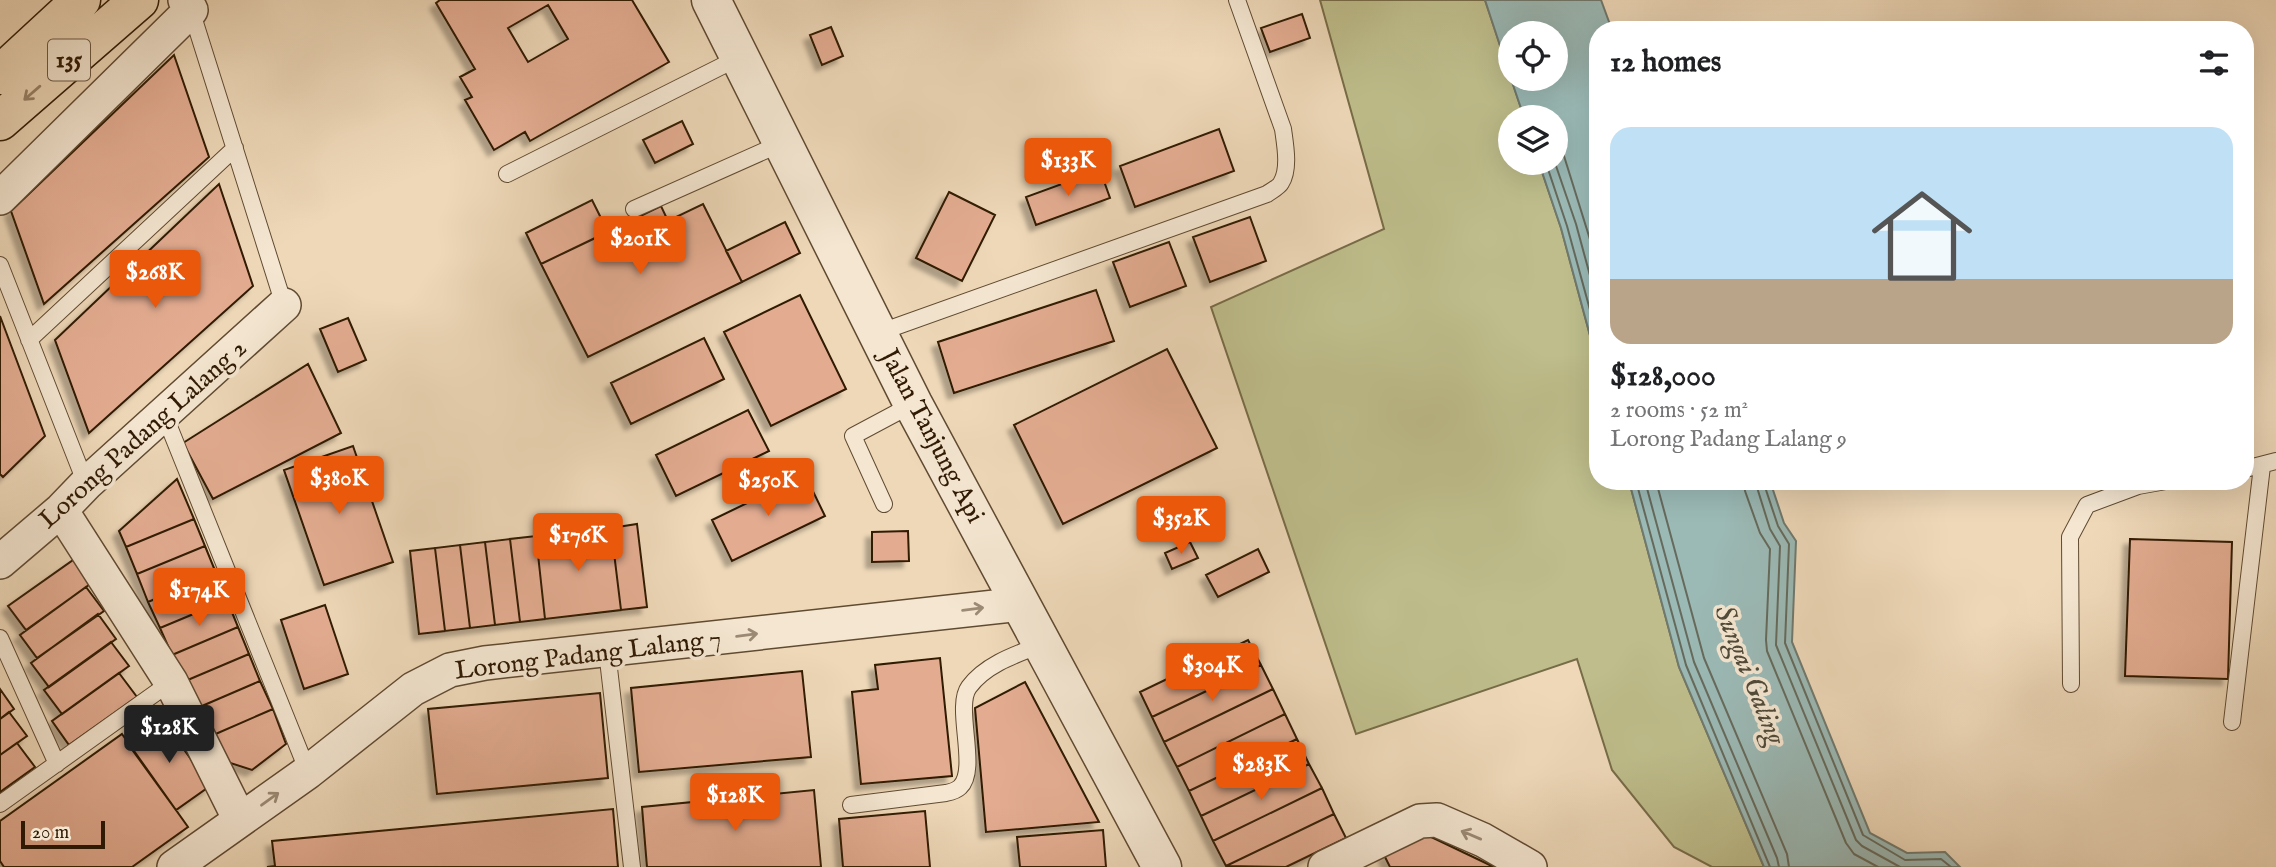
<!DOCTYPE html>
<html lang="en">
<head>
<meta charset="utf-8">
<style>
	body { margin:0; font-family:"IM FELL English",serif; background:#f2f2f2; color:#202124; height:100vh; display:flex; flex-direction:column; font-size:26px; white-space:nowrap }
	* { box-sizing:border-box; margin:0 }
	p { font-size:23px; color:#757577 }
	.icon { flex:none; width:38px; height:38px; fill:none; stroke:currentColor; stroke-width:2; stroke-linecap:round; stroke-linejoin:round }
	.map { position:relative; flex:1; overflow:hidden }
	.sheet { position:absolute; left:1589px; top:21px; width:665px; height:469px; display:flex; flex-direction:column; background:#fff; border-radius:28px; box-shadow:0 7px 28px #0002 }
	.sheet>* { flex:none }
	.controls { position:absolute; left:1498px; top:21px; display:grid; gap:14px }
	.controls a { display:grid; place-items:center; width:70px; height:70px; border-radius:50%; background:#fff; box-shadow:0 7px 28px #0002; font-size:35px }
	.scale { position:absolute; left:21px; bottom:18px; width:84px; box-sizing:border-box; padding-left:7px; border:4px solid #301a04; border-top:0; font-size:19px; line-height:24px; white-space:nowrap; color:#301a04; -webkit-text-stroke:5px #f4e6d1; paint-order:stroke }
	.price { position:absolute; translate:-50% -60px; padding:0 16px; border-radius:7px; background:#ea580c; color:#fff; font-size:23px; line-height:46px; filter:drop-shadow(0 2px 4px #0008) }
	.price::after { content:''; position:absolute; left:50%; top:42px; width:21px; height:16px; margin-left:-10px; background:inherit; clip-path:polygon(0 0,100% 0,50% 100%) }
	.price.current { background:#222; color:#fff }
	ul { padding:0; list-style:none }
	li { display:grid; align-content:center; gap:14px; height:371px; padding:0 21px }
	li span { display:grid; place-items:center; height:217px; border-radius:21px; color:#555 }
	li>.icon { margin-inline-start:auto }
	span .icon { width:126px; height:126px; fill:#fffc; stroke-width:1 }
	li b { font-size:30px }
	h2 { display:flex; justify-content:space-between; align-items:center; height:84px; padding:0 21px; font-size:30px }
	.map>svg:first-child { display:block }
	.green { fill:#bebd8b; stroke:#776c48; stroke-width:2 }
	.water { fill:#9bb9b5; stroke:#70796e; stroke-width:2 }
	.lines { fill:none; stroke-linecap:round; stroke-linejoin:round }
	.shore { stroke:#666a5c; stroke-width:2 }
	.building { fill:#e3ac91; stroke:#301a04; stroke-width:2; fill-rule:evenodd; filter:url(#shadow) }
	.service-casing { stroke:#604a31; stroke-width:18 }
	.minor-casing { stroke:#604a31; stroke-width:36 }
	.tertiary-casing { stroke:#604a31; stroke-width:41 }
	.primary-casing { stroke:#301a04; stroke-width:41 }
	.service { stroke:#f4e6d1; stroke-width:16 }
	.minor { stroke:#f4e6d1; stroke-width:33 }
	.tertiary { stroke:#f4e6d1; stroke-width:38 }
	.primary { stroke:#eed8b8; stroke-width:38 }
	.oneway { stroke:#988267 }
	.oneway2 { stroke:#9c8a75 }
	.labels { text-anchor:middle; dominant-baseline:central; stroke-width:7; stroke-linejoin:round; paint-order:stroke }
	.shield { fill:#f4e6d1; stroke:#6b5742; stroke-width:2 }
	.shield-label { font-size:24px; font-weight:bold; fill:#301a04 }
	.street-label { font-size:26px; fill:#301a04; stroke:#f4e6d1 }
	.water-label { font-size:28px; font-style:italic; fill:#504a39; stroke:#f4e6d1 }
</style>
</head>
<body>
<div class="map">
<svg width="2276" height="867" viewBox="0 0 2276 867">
	<defs>
		<filter id="shadow"><feDropShadow dx="-6" dy="6" stdDeviation="2" flood-color="#0004"/></filter>
	</defs>
	<rect width="100%" height="100%" fill="#eed8b8"/>
	<filter id="stains"><feTurbulence type="fractalNoise" baseFrequency=".00286" numOctaves="4"/><feColorMatrix values="0 0 0 0 .2 0 0 0 0 .09 0 0 0 0 .02 0 0 0 .5 -.17"/></filter>
	<radialGradient id="worn" r=".72"><stop offset=".6" stop-color="#630" stop-opacity="0"/><stop offset="1" stop-color="#630" stop-opacity=".3"/></radialGradient>
	<!-- green -->
	<path class="green" d="M 1320,0 L 1485,0 L 1524,117 L 1510,117 L 1510,163 L 1539,163 L 1561,228 L 1598,365 L 1598,481 L 1629,481 L 1679,667 L 1764,867 L 1712,867 L 1674,847 L 1612,770 L 1577,659 L 1356,734 L 1211,307 L 1384,229 Z"/>
	<!-- water -->
	<path class="water" d="M 1485,0 L 1601,0 L 1612,30 L 1598,30 L 1598,365 L 1561,228 L 1539,163 L 1556,163 L 1556,117 L 1524,117 L 1511,79 L 1556,79 L 1556,33 L 1510,33 L 1510,76 Z
		M 1629,481 L 1770,481 L 1784,523 L 1796,541 L 1792,642 L 1870,833 L 1907,853 L 1945,852 L 1960,867 L 1764,867 L 1679,667 Z"/>
	<g class="lines">
		<!-- shore -->
		<path class="shore" d="M 1556,143 L 1564,156 L 1598,265
			M 1546,163 L 1567,226 L 1598,339
			M 1555,163 L 1576,224 L 1598,305
			M 1636,481 L 1686,665 L 1770,867
			M 1645,481 L 1694,662 L 1777,858 L 1779,867
			M 1656,481 L 1704,658 L 1787,854 L 1789,867
			M 1744,481 L 1745,491 L 1760,533 L 1770,549 L 1766,640 L 1767,651 L 1846,843 L 1854,854 L 1878,867
			M 1755,481 L 1770,529 L 1780,546 L 1776,645 L 1856,840 L 1862,846 L 1900,867
			M 1763,481 L 1778,526 L 1789,544 L 1785,643 L 1863,835 L 1905,860 L 1941,859 L 1951,867"/>
	</g>
	<!-- building -->
	<path class="building" d="M 440,0 L 632,0 L 669,62 L 530,141 L 525,132 L 494,150 L 465,100 L 472,97 L 460,77 L 475,69 L 436,3 ZM 548,5 L 568,39 L 528,62 L 508,28 Z
		M 1302,14 L 1310,38 L 1270,52 L 1261,28 Z
		M 831,27 L 843,56 L 822,65 L 810,35 Z
		M 174,55 L 209,157 L 44,304 L 11,211 Z
		M 682,121 L 693,144 L 655,163 L 643,140 Z
		M 1219,129 L 1234,171 L 1135,207 L 1120,166 Z
		M 1100,170 L 1110,198 L 1036,225 L 1026,197 Z
		M 219,184 L 253,286 L 89,433 L 55,340 Z
		M 949,192 L 995,215 L 962,281 L 916,258 Z
		M 592,200 L 608,232 L 541,264 L 526,233 Z
		M 703,204 L 742,282 L 588,357 L 541,264 L 661,206 L 668,221 Z
		M 1250,217 L 1266,261 L 1210,282 L 1193,237 Z
		M 785,222 L 800,253 L 742,282 L 726,251 Z
		M 1169,242 L 1186,286 L 1130,307 L 1113,262 Z
		M 1096,290 L 1114,341 L 954,393 L 938,342 Z
		M 800,295 L 846,389 L 771,426 L 724,332 Z
		M 0,316 L 45,436 L 3,477 L 0,474 Z
		M 348,318 L 366,360 L 338,372 L 320,329 Z
		M 704,338 L 724,379 L 631,424 L 611,383 Z
		M 1167,349 L 1217,448 L 1063,524 L 1014,425 Z
		M 308,364 L 341,433 L 213,499 L 183,443 Z
		M 748,410 L 769,451 L 676,496 L 656,455 Z
		M 353,446 L 393,562 L 324,585 L 284,470 Z
		M 805,475 L 825,516 L 732,561 L 712,520 Z
		M 177,479 L 194,519 L 126,547 L 119,531 Z
		M 194,519 L 205,546 L 137,574 L 126,547 Z
		M 637,524 L 647,607 L 621,610 L 611,528 Z
		M 611,528 L 621,610 L 545,619 L 536,536 Z
		M 908,531 L 909,561 L 872,562 L 872,532 Z
		M 536,536 L 545,619 L 520,622 L 510,539 Z
		M 510,539 L 520,622 L 495,625 L 485,542 Z
		M 2130,539 L 2232,542 L 2228,679 L 2125,676 Z
		M 485,542 L 495,625 L 470,628 L 460,545 Z
		M 1190,542 L 1198,558 L 1172,569 L 1165,553 Z
		M 460,545 L 470,628 L 445,631 L 435,548 Z
		M 205,546 L 216,573 L 148,602 L 137,574 Z
		M 435,548 L 445,631 L 419,634 L 410,551 Z
		M 1258,549 L 1269,572 L 1218,597 L 1206,575 Z
		M 76,558 L 93,582 L 26,630 L 8,606 Z
		M 216,573 L 227,600 L 160,628 L 148,602 Z
		M 86,587 L 104,611 L 37,658 L 20,635 Z
		M 227,600 L 238,627 L 172,655 L 160,628 Z
		M 325,605 L 348,674 L 304,689 L 281,620 Z
		M 98,614 L 116,639 L 49,687 L 31,663 Z
		M 238,627 L 249,654 L 183,682 L 172,655 Z
		M 1248,640 L 1261,665 L 1152,717 L 1140,692 Z
		M 111,642 L 129,666 L 62,714 L 44,690 Z
		M 249,654 L 260,681 L 195,709 L 183,682 Z
		M 940,658 L 952,776 L 861,784 L 852,692 L 878,689 L 875,665 Z
		M 1261,665 L 1273,689 L 1164,742 L 1152,717 Z
		M 802,671 L 811,757 L 639,772 L 631,688 Z
		M 119,673 L 137,697 L 69,745 L 52,721 Z
		M 260,681 L 273,709 L 211,736 L 195,709 Z
		M 1025,682 L 1099,822 L 986,832 L 975,708 Z
		M 0,689 L 14,709 L 0,719 Z
		M 1273,689 L 1285,714 L 1177,767 L 1164,742 Z
		M 600,693 L 608,778 L 437,794 L 428,709 Z
		M 273,709 L 286,744 L 252,770 L 221,760 L 211,736 Z
		M 9,712 L 27,736 L 0,755 L 0,719 Z
		M 1285,714 L 1297,739 L 1189,791 L 1177,767 Z
		M 163,720 L 210,786 L 176,810 L 128,744 Z
		M 122,734 L 188,827 L 132,867 L 4,867 L 0,861 L 0,821 Z
		M 1297,739 L 1309,764 L 1201,816 L 1189,791 Z
		M 17,743 L 35,767 L 0,792 L 0,755 Z
		M 1309,764 L 1322,788 L 1213,841 L 1201,816 Z
		M 1322,788 L 1334,814 L 1226,866 L 1213,841 Z
		M 814,790 L 821,867 L 647,867 L 642,807 Z
		M 613,809 L 618,867 L 267,867 L 275,866 L 272,841 Z
		M 925,811 L 930,867 L 843,867 L 839,819 Z
		M 1334,814 L 1346,838 L 1286,867 L 1226,866 Z
		M 1103,830 L 1106,867 L 1020,867 L 1017,837 Z
		M 1425,834 L 1494,867 L 1390,867 L 1384,855 Z"/>
	<g class="lines">
		<!-- service casing -->
		<g class="service-casing">
			<path id="service" d="M 191,10 L 284,305
				M 507,174 L 740,57
				M 634,209 L 782,143
				M 0,265 L 86,484
				M 878,333 L 1267,194 C 1271,191 1279,187 1281,183 C 1290,169 1285,144 1283,129 L 1237,0
				M 29,340 L 235,148
				M 164,414 L 308,772
				M 2245,469 L 2276,461
				M 884,504 L 853,436 L 913,404
				M 0,638 L 57,764
				M 607,651 L 632,867
				M 2071,684 L 2070,537 L 2087,505 L 2138,486 L 2166,481
				M 2232,722 L 2262,466
				M 0,804 L 171,682
				M 851,805 L 946,793 C 951,792 956,791 960,787 C 979,769 954,707 969,687 C 986,664 1017,654 1043,644"/>
		</g>
		<!-- minor casing -->
		<g class="minor-casing">
			<path id="minor" d="M 0,198 L 191,10 L 185,0
				M 61,510 L 171,682 L 240,820
				M 0,562 L 61,510 L 86,484 L 284,305
				M 174,867 L 308,772 L 413,689 L 450,670 L 485,663 L 1021,604
				M 1325,867 L 1420,821 L 1437,820 L 1483,840 L 1530,867"/>
		</g>
		<!-- tertiary casing -->
		<g class="tertiary-casing">
			<path id="tertiary" d="M 711,0 L 913,404 L 1162,867"/>
		</g>
		<!-- primary casing -->
		<g class="primary-casing">
			<path id="primary" d="M 0,75 L 81,0
				M 0,121 L 139,0"/>
		</g>
		<!-- service -->
		<use href="#service" class="service"/>
		<!-- minor -->
		<use href="#minor" class="minor"/>
		<!-- tertiary -->
		<use href="#tertiary" class="tertiary"/>
		<!-- primary -->
		<use href="#primary" class="primary"/>
	</g>
	<!-- one-way arrows -->
	<defs><path id="oneway-shaft" d="M-6 0H5M1.5-3L5.5 0L1.5 3" fill="none" stroke-width="1.6" stroke-linecap="round" stroke-linejoin="round" transform="scale(1.75)"/></defs>
	<use class="oneway" href="#oneway-shaft" transform="translate(32 93) rotate(139)"/>
	<g class="oneway2">
		<use href="#oneway-shaft" transform="translate(973 609) rotate(-7)"/>
		<use href="#oneway-shaft" transform="translate(747 635) rotate(-7)"/>
		<use href="#oneway-shaft" transform="translate(270 799) rotate(-36)"/>
		<use href="#oneway-shaft" transform="translate(1471 835) rotate(-157)"/>
	</g>
	<g class="labels">
		<!-- shield labels -->
		<rect class="shield" x="48" y="39.5" width="42" height="41" rx="5"/>
		<g class="shield-label">
			<text x="69" y="60">135</text>
		</g>
		<!-- street labels -->
		<g class="street-label">
			<text transform="translate(143 434) rotate(-42)">Lorong Padang Lalang 2</text>
			<text transform="translate(932 436) rotate(62)">Jalan Tanjung Api</text>
			<text transform="translate(588 655) rotate(-7)">Lorong Padang Lalang 7</text>
		</g>
		<!-- water labels -->
		<g class="water-label">
			<text transform="translate(1749 675) rotate(68)">Sungai Galing</text>
		</g>
	</g>
	<rect width="100%" height="100%" filter="url(#stains)"/>
	<rect width="100%" height="100%" fill="url(#worn)"/>
</svg>
<div class="controls">
<a><svg class="icon" aria-label="locate" viewBox="0 0 24 24"><circle cx="12" cy="12" r="6"/><path d="M12 2v4M12 18v4M2 12h4M18 12h4"/></svg></a>
<a><svg class="icon" aria-label="layers" viewBox="0 0 24 24"><path d="M12 4l9 5-9 5-9-5zM3 14l9 5 9-5"/></svg></a>
</div>
<div class="scale">20 m</div>
<b class="price" style="left:1068px;top:198px">$133K</b>
<b class="price" style="left:640px;top:276px">$201K</b>
<b class="price" style="left:155px;top:310px">$268K</b>
<b class="price" style="left:339px;top:516px">$380K</b>
<b class="price" style="left:768px;top:518px">$250K</b>
<b class="price" style="left:1181px;top:556px">$352K</b>
<b class="price" style="left:578px;top:573px">$176K</b>
<b class="price" style="left:199px;top:628px">$174K</b>
<b class="price" style="left:1212px;top:703px">$304K</b>
<b class="price current" style="left:169px;top:765px">$128K</b>
<b class="price" style="left:1261px;top:802px">$283K</b>
<b class="price" style="left:735px;top:833px">$128K</b>
<section class="sheet">
<h2>12 homes<svg class="icon" aria-label="filters" viewBox="0 0 24 24"><path d="M4 7h16M4 17h16"/><circle cx="9" cy="7" r="2"/><circle cx="15" cy="17" r="2"/></svg></h2>
<ul>
<li><span style="background:linear-gradient(#bfe0f5 70%,#b9a48a 0)"><svg class="icon" aria-label="home" viewBox="0 0 24 24"><path d="M3 11l9-7 9 7M6 9v11h12V9"/></svg></span><div><b>$128,000</b><p>2 rooms · 52 m²</p><p>Lorong Padang Lalang 9</p></div></li>
</ul>
</section>
</div>
</body>
</html>
